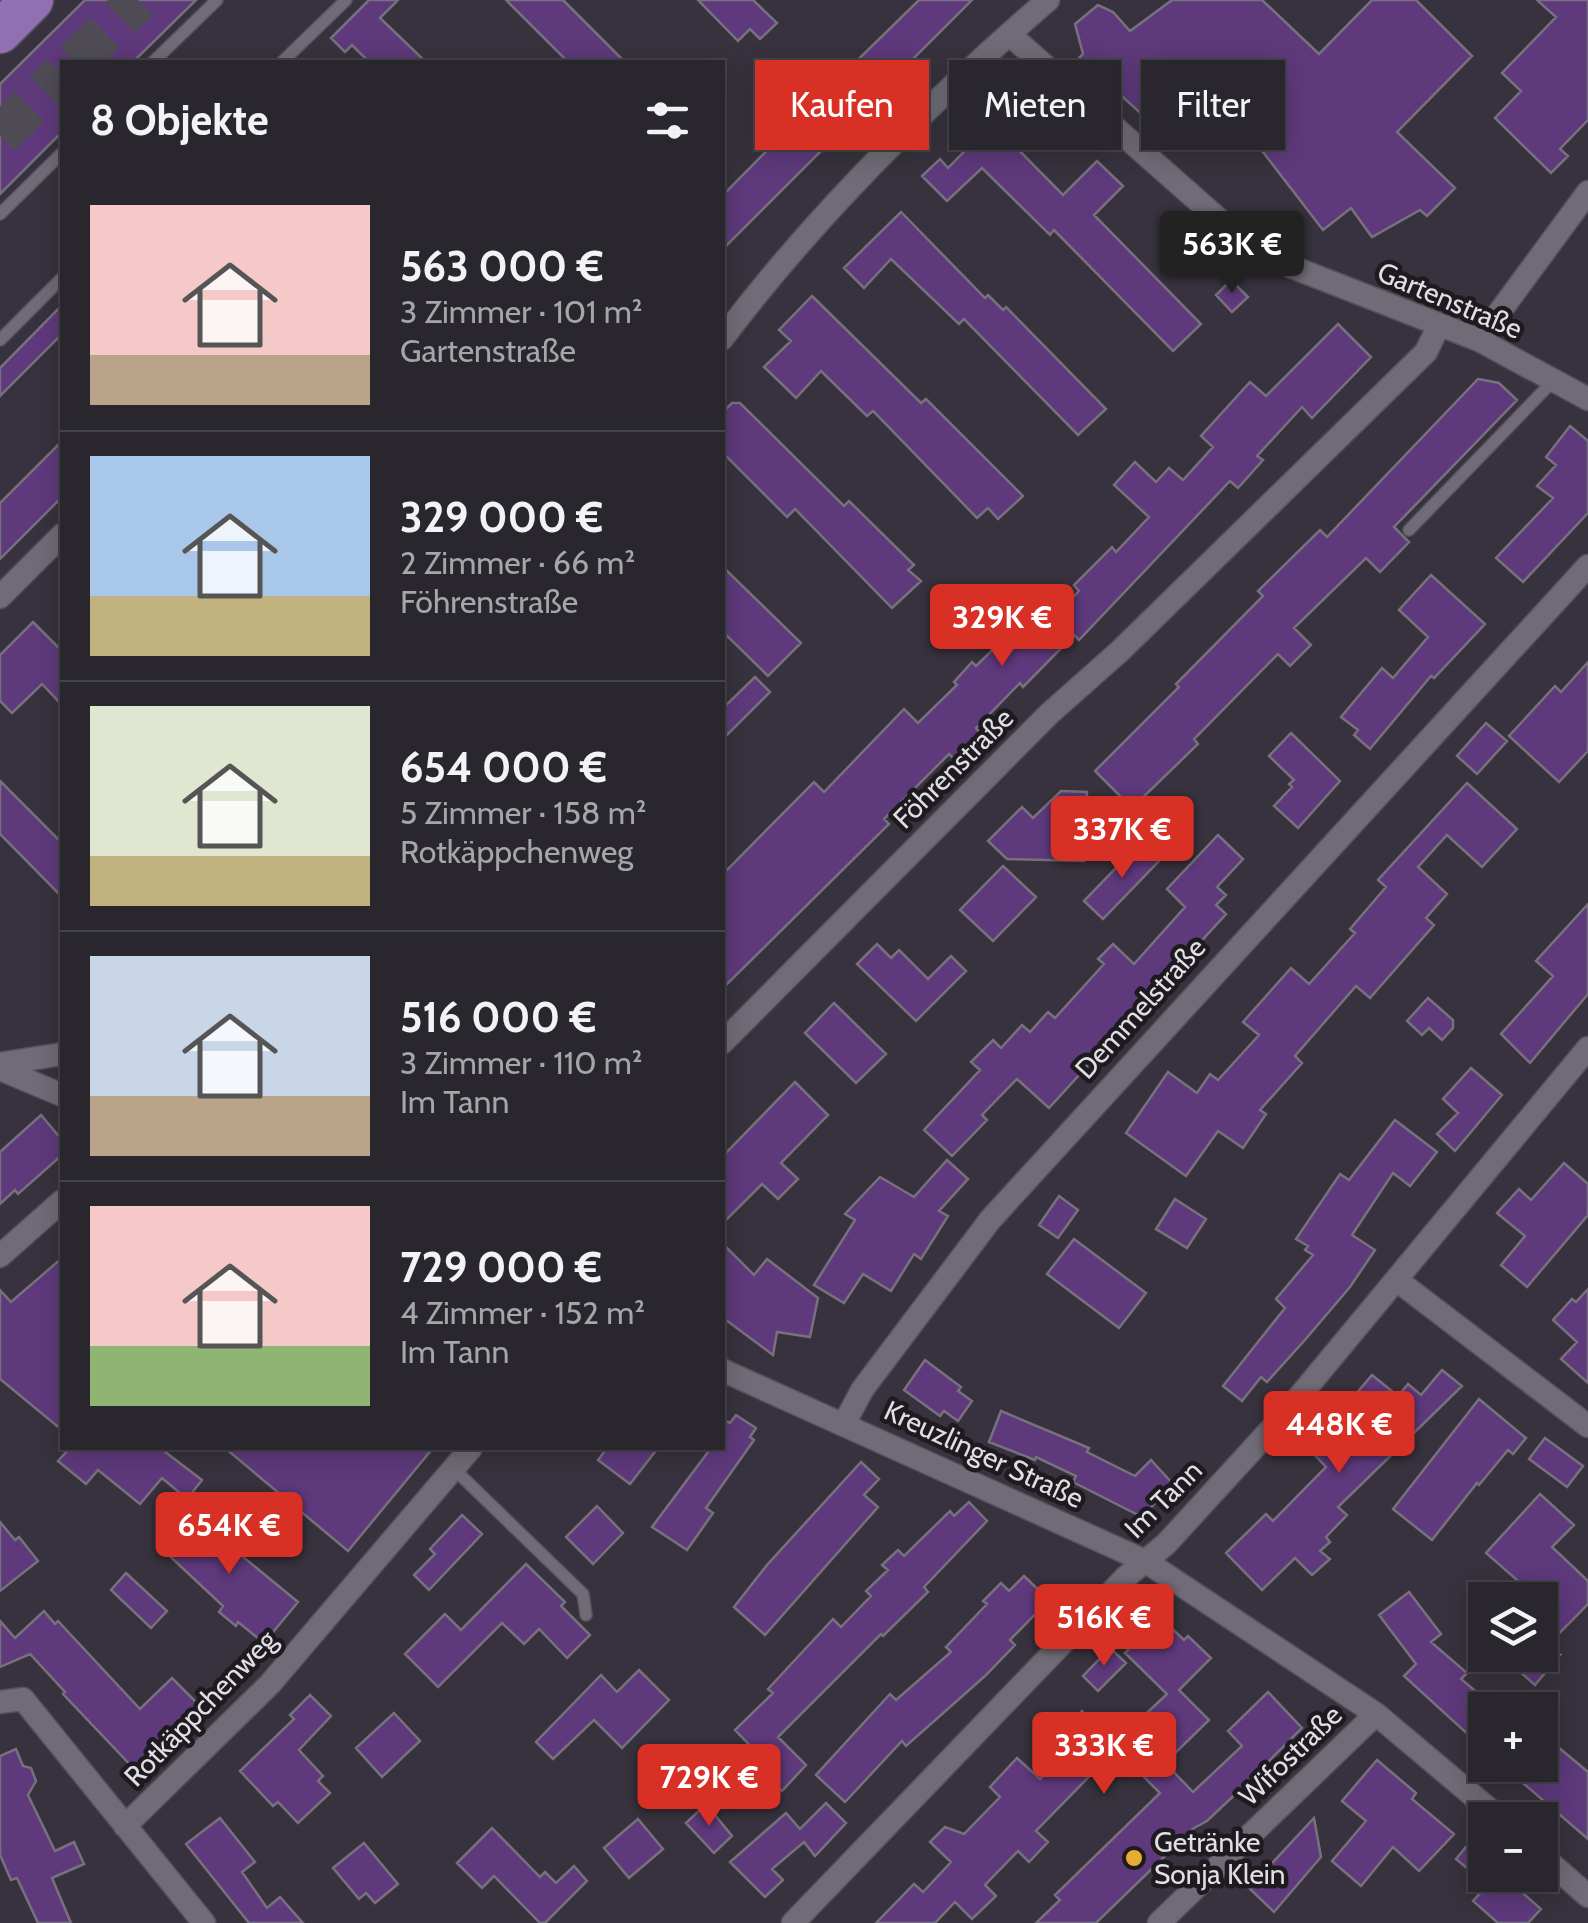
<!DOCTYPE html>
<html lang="de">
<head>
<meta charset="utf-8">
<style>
	body { margin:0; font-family:Cabin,sans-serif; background:#312e36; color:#f1f3f6; height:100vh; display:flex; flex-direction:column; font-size:38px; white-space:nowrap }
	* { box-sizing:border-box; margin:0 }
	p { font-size:32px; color:#a5a5aa }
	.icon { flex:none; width:55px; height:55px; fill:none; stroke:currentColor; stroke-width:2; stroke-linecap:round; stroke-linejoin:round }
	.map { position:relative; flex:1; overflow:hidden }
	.panel { position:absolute; left:60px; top:60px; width:665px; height:1390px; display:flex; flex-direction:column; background:#29262e; border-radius:0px; box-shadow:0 5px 25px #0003,0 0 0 2px #45434a }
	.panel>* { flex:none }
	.guide { position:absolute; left:755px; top:60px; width:682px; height:90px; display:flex; gap:20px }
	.controls { position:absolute; left:1468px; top:1582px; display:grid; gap:20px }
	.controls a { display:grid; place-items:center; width:90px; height:90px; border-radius:0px; background:#29262e; box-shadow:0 5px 25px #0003,0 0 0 2px #45434a; font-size:50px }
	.price { position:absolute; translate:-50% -85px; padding:0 22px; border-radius:10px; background:#d93025; color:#fff; font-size:32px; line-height:65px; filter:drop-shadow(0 2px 5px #0008) }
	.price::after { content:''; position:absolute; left:50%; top:60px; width:30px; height:22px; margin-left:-15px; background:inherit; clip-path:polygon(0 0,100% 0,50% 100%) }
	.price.current { background:#222; color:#fff }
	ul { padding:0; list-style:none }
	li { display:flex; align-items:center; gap:30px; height:250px; padding:0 30px }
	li+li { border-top:2px solid #45434a }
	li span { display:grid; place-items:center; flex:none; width:280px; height:200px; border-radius:0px; color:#555 }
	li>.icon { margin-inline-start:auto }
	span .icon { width:120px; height:120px; fill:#fffc; stroke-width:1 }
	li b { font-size:42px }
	h2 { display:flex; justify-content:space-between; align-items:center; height:120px; padding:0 30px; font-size:42px }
	.chip { padding:0 35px; border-radius:0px; background:#29262e; box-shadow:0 5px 25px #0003,0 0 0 2px #45434a; font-size:35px; line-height:90px }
	.chip.current { background:#d93025; color:#fff }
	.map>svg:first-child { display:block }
	.building { fill:#5e397c; stroke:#77717d; stroke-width:2.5 }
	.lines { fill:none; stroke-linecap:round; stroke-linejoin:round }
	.motorway-tunnel { stroke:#504c56; stroke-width:42; stroke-dasharray:42 21; stroke-linecap:butt }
	.service-casing { stroke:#555159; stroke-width:14 }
	.minor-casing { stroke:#555159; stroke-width:25 }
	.motorway-casing { stroke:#555159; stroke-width:45 }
	.service { stroke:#706b76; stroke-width:11 }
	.minor { stroke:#706b76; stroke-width:22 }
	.motorway { stroke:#926fb2; stroke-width:42 }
	.poi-dot { fill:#e7ac36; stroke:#1e1b20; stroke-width:4 }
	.labels { text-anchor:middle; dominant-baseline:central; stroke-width:9; stroke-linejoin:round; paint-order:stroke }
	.street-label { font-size:28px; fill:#e1dee4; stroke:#1e1b20 }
	.poi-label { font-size:28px; fill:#e1dee4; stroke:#1e1b20; text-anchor:start }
</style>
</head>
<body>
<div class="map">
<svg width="1588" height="1923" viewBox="0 0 1588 1923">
	<rect width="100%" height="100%" fill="#37323d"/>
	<!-- building -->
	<path class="building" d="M 85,0 L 196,0 L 133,62 L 62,62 L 62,132 L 0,194 L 0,84 Z
		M 369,0 L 398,0 L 380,18 L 426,62 L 369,62 L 352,45 L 345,52 L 331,38 Z
		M 506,0 L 563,0 L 625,62 L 568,62 Z
		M 698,0 L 753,0 L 777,23 L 760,39 L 750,29 L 738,41 Z
		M 919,0 L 972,0 L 858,114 L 831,86 Z
		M 1172,0 L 1262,0 L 1319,54 L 1372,0 L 1416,0 L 1472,56 L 1397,132 L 1455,188 L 1427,216 L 1420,210 L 1372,237 L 1351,208 L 1323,230 L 1213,87 L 1167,125 L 1161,119 L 1155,126 L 1079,58 L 1083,54 L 1075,24 L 1098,5 L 1113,12 L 1130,31 Z
		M 1537,0 L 1588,0 L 1588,120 L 1560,149 L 1568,156 L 1551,173 L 1495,118 L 1521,91 L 1502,73 L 1556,17 Z
		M 805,112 L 832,140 L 722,250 L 722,196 Z
		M 992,123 L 1063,195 L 1097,161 L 1123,186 L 1094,215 L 1201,324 L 1173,351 L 1054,230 L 1050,235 L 982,168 L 947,201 L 922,176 L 940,159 L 948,168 Z
		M 901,212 L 985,298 L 988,295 L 1003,310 L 1006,307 L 1106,409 L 1078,435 L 964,319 L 959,324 L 891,259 L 864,288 L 844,268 Z
		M 1231,280 L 1248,297 L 1232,312 L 1216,295 Z
		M 812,296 L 921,403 L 926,399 L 1023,496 L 998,519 L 988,508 L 977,518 L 873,411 L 867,416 L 821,371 L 796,398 L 787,389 L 764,367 L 791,341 L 779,330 Z
		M 62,305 L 62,334 L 0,396 L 0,368 Z
		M 1338,324 L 1371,357 L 1312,418 L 1302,407 L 1257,456 L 1263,460 L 1238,488 L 1230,481 L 1079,640 L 1074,635 L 1023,687 L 1020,683 L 976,728 L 979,732 L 969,743 L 953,758 L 949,754 L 884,819 L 889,824 L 722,989 L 722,875 L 814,782 L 824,792 L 904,709 L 918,723 L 957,685 L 954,682 L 972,662 L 976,666 L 1007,636 L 1003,631 L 1025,609 L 1040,624 L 1048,616 L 1052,619 L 1079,591 L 1074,585 L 1112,547 L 1116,552 L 1149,517 L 1114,485 L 1135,462 L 1156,482 L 1169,468 L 1183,480 L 1213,447 L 1201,436 L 1250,382 L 1266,396 Z
		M 1478,379 L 1499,383 L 1517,400 L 1394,527 L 1409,542 L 1380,572 L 1366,558 L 1294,628 L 1311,645 L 1290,666 L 1278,654 L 1194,739 L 1198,744 L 1132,808 L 1095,771 L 1179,687 L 1176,684 L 1263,596 L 1258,591 L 1320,530 L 1327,537 Z
		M 732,403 L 740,403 L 844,506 L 849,501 L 914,565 L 908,570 L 921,581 L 892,608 L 795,509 L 787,517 L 722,452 L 722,413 Z
		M 1570,426 L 1588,441 L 1588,513 L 1523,582 L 1496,558 L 1553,498 L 1537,486 L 1556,465 L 1546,457 Z
		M 62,441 L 62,497 L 0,559 L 0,503 Z
		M 722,566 L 801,643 L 768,676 L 722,631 Z
		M 1431,575 L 1485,624 L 1434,678 L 1431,676 L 1370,749 L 1354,735 L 1358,730 L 1341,717 L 1382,668 L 1393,678 L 1428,637 L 1399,610 Z
		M 33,622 L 62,651 L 62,705 L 42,684 L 12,713 L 0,701 L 0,655 Z
		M 1588,662 L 1588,751 L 1559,782 L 1509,736 L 1555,686 L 1561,692 Z
		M 755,677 L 770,692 L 722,740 L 722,709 Z
		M 1486,723 L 1507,741 L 1477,774 L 1457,756 Z
		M 1291,733 L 1340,781 L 1298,828 L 1274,806 L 1292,787 L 1289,784 L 1294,780 L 1269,756 Z
		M 0,781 L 62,843 L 62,897 L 0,834 Z
		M 1467,783 L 1517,829 L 1482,867 L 1447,835 L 1418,867 L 1447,894 L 1426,918 L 1434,925 L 1370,998 L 1356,986 L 1295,1056 L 1302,1063 L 1260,1110 L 1266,1114 L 1243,1148 L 1218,1131 L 1186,1176 L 1126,1133 L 1168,1072 L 1197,1093 L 1210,1074 L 1218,1080 L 1259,1035 L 1243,1022 L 1291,968 L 1309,984 L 1355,933 L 1350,929 L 1386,887 L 1378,880 Z
		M 1061,791 L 1087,792 L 1084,861 L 1007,859 L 988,841 L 1022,807 L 1033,818 Z
		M 1218,835 L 1243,859 L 1217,887 L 1226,895 L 1216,905 L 1226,914 L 1049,1108 L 1017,1079 L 982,1115 L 987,1120 L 952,1156 L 924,1130 L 980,1070 L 971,1062 L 993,1040 L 1001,1048 L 1022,1025 L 1030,1032 L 1048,1012 L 1055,1018 L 1104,964 L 1098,959 L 1113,944 L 1134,964 L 1185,907 L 1167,889 Z
		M 1141,842 L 1160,860 L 1103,919 L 1084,901 Z
		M 1003,866 L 1036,897 L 993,941 L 960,910 Z
		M 1588,904 L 1588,994 L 1530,1063 L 1501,1034 L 1553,976 L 1536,961 Z
		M 877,944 L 891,958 L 899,950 L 928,979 L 951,956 L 966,971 L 916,1021 L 857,964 Z
		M 1428,998 L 1453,1020 L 1453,1028 L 1442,1040 L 1429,1028 L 1422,1035 L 1407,1021 Z
		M 834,1003 L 886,1054 L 856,1083 L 805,1033 Z
		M 1471,1068 L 1502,1095 L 1455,1151 L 1437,1134 L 1458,1113 L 1443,1099 Z
		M 795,1082 L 828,1115 L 781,1163 L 798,1179 L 778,1199 L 762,1184 L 722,1224 L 722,1157 Z
		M 41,1115 L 62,1140 L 62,1155 L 18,1194 L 15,1190 L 0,1204 L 0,1152 Z
		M 1395,1120 L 1437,1152 L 1410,1186 L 1393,1173 L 1352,1235 L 1375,1250 L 1350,1287 L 1304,1341 L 1267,1382 L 1261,1377 L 1242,1401 L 1223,1386 L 1285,1308 L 1276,1299 L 1313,1255 L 1305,1250 L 1308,1246 L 1296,1239 L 1340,1174 L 1349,1180 Z
		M 947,1160 L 968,1179 L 939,1211 L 948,1216 L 921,1259 L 914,1254 L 891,1291 L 863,1274 L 844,1303 L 814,1285 L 855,1220 L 845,1214 L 880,1177 L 914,1197 Z
		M 1564,1163 L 1588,1184 L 1588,1215 L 1527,1287 L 1501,1265 L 1525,1236 L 1497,1213 L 1519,1189 L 1531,1200 Z
		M 1059,1196 L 1078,1210 L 1058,1238 L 1039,1225 Z
		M 1175,1199 L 1206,1219 L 1187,1248 L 1156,1229 Z
		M 1074,1239 L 1146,1293 L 1119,1328 L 1047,1274 Z
		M 722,1243 L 754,1275 L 767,1259 L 818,1298 L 810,1337 L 777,1332 L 773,1355 L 722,1317 Z
		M 62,1258 L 62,1430 L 0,1379 L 0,1290 L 11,1302 Z
		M 1588,1289 L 1588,1383 L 1561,1359 L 1577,1342 L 1553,1320 L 1572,1299 L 1576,1302 Z
		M 925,1360 L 961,1387 L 958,1391 L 972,1401 L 958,1421 L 944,1411 L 940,1416 L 904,1390 Z
		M 1442,1370 L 1462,1386 L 1338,1507 L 1347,1515 L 1326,1537 L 1330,1542 L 1320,1551 L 1330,1559 L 1312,1575 L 1295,1558 L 1262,1590 L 1226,1553 L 1266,1514 L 1273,1521 L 1326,1467 L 1310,1450 L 1337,1423 L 1334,1420 L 1372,1375 L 1398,1396 L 1408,1384 L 1421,1395 Z
		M 1479,1399 L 1526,1438 L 1513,1454 L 1508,1450 L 1479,1485 L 1477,1483 L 1432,1540 L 1393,1509 Z
		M 1001,1411 L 1089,1448 L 1087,1452 L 1135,1476 L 1151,1460 L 1173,1484 L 1142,1517 L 1073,1482 L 1076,1476 L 1036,1457 L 1035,1460 L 989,1442 Z
		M 736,1415 L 756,1428 L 750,1437 L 754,1440 L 706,1508 L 713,1513 L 687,1550 L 652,1527 L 711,1448 L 722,1448 L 722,1419 L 730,1423 Z
		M 1545,1438 L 1583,1466 L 1567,1487 L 1529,1459 Z
		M 70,1448 L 160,1448 L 202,1480 L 187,1499 L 162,1478 L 140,1504 L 98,1470 L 86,1484 L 58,1461 Z
		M 225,1448 L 433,1448 L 348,1551 Z
		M 607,1448 L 658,1448 L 630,1484 L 598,1460 Z
		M 861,1462 L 879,1479 L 864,1495 L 878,1507 L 765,1635 L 734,1607 L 767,1565 Z
		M 1540,1494 L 1574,1525 L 1552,1547 L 1588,1581 L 1588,1604 L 1540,1653 L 1540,1600 L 1486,1553 Z
		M 969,1502 L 987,1521 L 924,1587 L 928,1592 L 883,1636 L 881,1634 L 778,1737 L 806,1765 L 782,1791 L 767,1776 L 773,1769 L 735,1730 L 773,1693 L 768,1689 L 833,1619 L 841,1627 L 871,1596 L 866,1591 L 888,1570 L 882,1565 L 898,1550 L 904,1556 L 950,1511 L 954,1516 Z
		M 597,1506 L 623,1533 L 593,1564 L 566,1537 Z
		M 193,1508 L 218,1529 L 214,1533 L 298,1602 L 264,1643 L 238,1622 L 236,1626 L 219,1612 L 223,1606 L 160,1547 Z
		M 462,1515 L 482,1534 L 429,1590 L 414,1575 L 435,1554 L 430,1549 Z
		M 0,1522 L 15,1540 L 19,1537 L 38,1561 L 0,1591 Z
		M 526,1564 L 565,1602 L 561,1606 L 590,1635 L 567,1658 L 539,1629 L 524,1644 L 502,1623 L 438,1687 L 405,1654 L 445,1614 L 461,1630 Z
		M 126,1573 L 167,1611 L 151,1628 L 111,1590 Z
		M 1024,1576 L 1049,1600 L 1010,1640 L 1015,1645 L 985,1676 L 906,1746 L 902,1741 L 845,1802 L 816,1775 L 890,1694 L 896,1700 L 951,1652 L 946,1647 L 987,1604 L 983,1601 L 1001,1583 L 1009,1591 Z
		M 1409,1592 L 1441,1634 L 1431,1642 L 1467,1673 L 1461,1679 L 1485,1699 L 1485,1750 L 1404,1676 L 1416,1664 L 1379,1615 Z
		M 44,1611 L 55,1624 L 58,1621 L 140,1709 L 172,1678 L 203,1709 L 138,1773 L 63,1694 L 65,1692 L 30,1654 L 0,1667 L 0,1621 L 15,1638 Z
		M 1161,1618 L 1184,1640 L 1188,1636 L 1211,1658 L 1179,1690 L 1209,1720 L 1165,1763 L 1193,1792 L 1242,1746 L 1228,1731 L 1268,1692 L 1302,1728 L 1246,1784 L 1207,1821 L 1194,1828 L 1096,1923 L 1036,1923 L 1060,1900 L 1055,1895 L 1160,1793 L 1116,1749 L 1036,1831 L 1048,1842 L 1029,1862 L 1018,1851 L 985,1885 L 996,1896 L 972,1919 L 955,1902 L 935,1923 L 876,1923 L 914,1884 L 923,1892 L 951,1862 L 930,1842 L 945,1827 L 964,1834 L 1000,1797 L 990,1787 L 1017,1758 L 1040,1779 L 1068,1750 L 1056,1738 L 1082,1711 L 1115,1743 L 1167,1694 L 1125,1653 Z
		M 1110,1648 L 1126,1663 L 1098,1691 L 1083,1676 Z
		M 1501,1655 L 1560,1655 L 1535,1685 Z
		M 639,1670 L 669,1700 L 622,1748 L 594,1720 L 553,1759 L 536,1742 L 601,1675 L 617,1692 Z
		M 310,1695 L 331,1716 L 299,1750 L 323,1776 L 318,1781 L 330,1793 L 298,1823 L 278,1802 L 273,1806 L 240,1771 L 294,1719 L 290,1715 Z
		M 394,1713 L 420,1741 L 382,1777 L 356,1748 Z
		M 1540,1732 L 1588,1772 L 1588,1839 L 1502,1765 L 1540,1765 Z
		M 16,1749 L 23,1766 L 31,1768 L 36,1781 L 28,1795 L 55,1851 L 74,1842 L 84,1864 L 52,1878 L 71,1923 L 38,1923 L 17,1878 L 11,1880 L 0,1855 L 0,1756 Z
		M 1377,1760 L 1416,1793 L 1412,1799 L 1454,1834 L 1419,1871 L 1393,1847 L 1361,1886 L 1332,1861 L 1366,1821 L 1342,1801 Z
		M 826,1803 L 846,1823 L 815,1856 L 804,1842 L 772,1869 L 783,1880 L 765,1897 L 730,1862 L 786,1813 L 800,1829 Z
		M 706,1804 L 732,1836 L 714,1853 L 686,1823 Z
		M 220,1818 L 255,1862 L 242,1872 L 267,1908 L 280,1897 L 303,1923 L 249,1923 L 186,1844 Z
		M 1314,1818 L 1321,1857 L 1274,1912 L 1249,1888 Z
		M 638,1819 L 663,1849 L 629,1878 L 604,1848 Z
		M 492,1828 L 540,1877 L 545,1872 L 556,1883 L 574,1866 L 587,1881 L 545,1923 L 540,1923 L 494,1876 L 482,1888 L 457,1863 Z
		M 1470,1842 L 1485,1855 L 1485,1883 L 1456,1859 Z
		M 364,1843 L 398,1884 L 375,1903 L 366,1893 L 359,1899 L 333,1868 Z
		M 1497,1875 L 1502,1875 L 1541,1909 L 1528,1923 L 1498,1923 L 1473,1901 Z"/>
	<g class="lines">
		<!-- motorway-tunnel -->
		<path class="motorway-tunnel" d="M 75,62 L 138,0
			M 0,136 L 62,74"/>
		<!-- service casing -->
		<g class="service-casing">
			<path id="service" d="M 153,62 L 217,0
				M 282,62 L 346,0
				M 0,214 L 62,153
				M 0,340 L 62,278
				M 1409,530 L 1554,380
				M 454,1469 L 583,1594 L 586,1615"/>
		</g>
		<!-- minor casing -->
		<g class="minor-casing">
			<path id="minor" d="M 1009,34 L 1249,246 L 1292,267 L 1479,340 L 1588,399
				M 722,339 C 816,214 931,101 1048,0
				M 1479,340 L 1588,192
				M 0,597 L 62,535
				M 722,1043 L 1049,714 L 1120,651 L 1426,352 L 1439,325
				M 0,1064 L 62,1054
				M 0,1069 L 62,1095
				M 0,1256 L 62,1201
				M 1398,1281 L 1588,1426
				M 722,1370 L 1145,1561 L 1376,1714 L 1502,1820
				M 844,1424 L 862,1390 L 990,1220 L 1588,566
				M 0,1702 L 23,1699 L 204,1923
				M 125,1826 L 270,1684 L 471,1448
				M 1540,1854 L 1588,1896
				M 793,1923 L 1126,1577 L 1166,1544 L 1284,1415 L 1588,1048
				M 1159,1923 L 1376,1714"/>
		</g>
		<!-- motorway casing -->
		<g class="motorway-casing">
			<path id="motorway" d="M 0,32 L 32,0"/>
		</g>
		<!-- service -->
		<use href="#service" class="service"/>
		<!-- minor -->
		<use href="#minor" class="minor"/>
		<!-- motorway -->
		<use href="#motorway" class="motorway"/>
	</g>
	<!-- markers -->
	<circle class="poi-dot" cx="1134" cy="1858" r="10"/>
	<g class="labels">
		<!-- street labels -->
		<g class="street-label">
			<text transform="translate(1450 300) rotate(23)">Gartenstraße</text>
			<text transform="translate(953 768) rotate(-45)">Föhrenstraße</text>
			<text transform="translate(1140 1008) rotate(-48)">Demmelstraße</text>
			<text transform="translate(984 1454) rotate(25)">Kreuzlinger Straße</text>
			<text transform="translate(1163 1499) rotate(-45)">Im Tann</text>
			<text transform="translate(200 1708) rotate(-46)">Rotkäppchenweg</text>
			<text transform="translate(1290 1755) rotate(-44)">Wifostraße</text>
		</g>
		<!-- poi labels -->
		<g class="poi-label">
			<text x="1154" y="1842">Getränke<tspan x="1154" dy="32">Sonja Klein</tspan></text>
		</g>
	</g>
</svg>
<div class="controls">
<a><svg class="icon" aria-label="layers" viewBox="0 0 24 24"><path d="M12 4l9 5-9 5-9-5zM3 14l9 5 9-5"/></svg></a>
<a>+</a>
<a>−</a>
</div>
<b class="price current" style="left:1232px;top:296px">563K €</b>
<b class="price" style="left:1002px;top:669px">329K €</b>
<b class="price" style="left:1122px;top:881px">337K €</b>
<b class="price" style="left:1339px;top:1476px">448K €</b>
<b class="price" style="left:229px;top:1577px">654K €</b>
<b class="price" style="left:1104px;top:1669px">516K €</b>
<b class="price" style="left:1104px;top:1797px">333K €</b>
<b class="price" style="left:709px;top:1829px">729K €</b>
<div class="guide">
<a class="chip current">Kaufen</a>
<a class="chip">Mieten</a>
<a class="chip">Filter</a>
</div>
<section class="panel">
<h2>8 Objekte<svg class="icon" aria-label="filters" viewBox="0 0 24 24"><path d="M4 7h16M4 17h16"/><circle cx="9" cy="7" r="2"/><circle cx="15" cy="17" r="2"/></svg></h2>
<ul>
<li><span style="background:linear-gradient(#f6c9c9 75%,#b9a48a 0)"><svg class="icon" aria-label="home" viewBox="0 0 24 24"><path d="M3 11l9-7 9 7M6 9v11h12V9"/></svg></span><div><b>563 000 €</b><p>3 Zimmer · 101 m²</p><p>Gartenstraße</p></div></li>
<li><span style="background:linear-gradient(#a9c7e8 70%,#c2b280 0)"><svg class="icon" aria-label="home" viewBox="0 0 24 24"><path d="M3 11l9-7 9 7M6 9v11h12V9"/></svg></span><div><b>329 000 €</b><p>2 Zimmer · 66 m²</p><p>Föhrenstraße</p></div></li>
<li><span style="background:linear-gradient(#dfe7d0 75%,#c2b280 0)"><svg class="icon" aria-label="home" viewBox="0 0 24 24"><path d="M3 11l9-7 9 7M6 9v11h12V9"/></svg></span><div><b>654 000 €</b><p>5 Zimmer · 158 m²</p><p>Rotkäppchenweg</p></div></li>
<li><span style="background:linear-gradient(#c9d6e8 70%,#b9a48a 0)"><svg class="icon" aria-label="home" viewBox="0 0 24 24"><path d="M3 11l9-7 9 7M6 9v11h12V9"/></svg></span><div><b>516 000 €</b><p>3 Zimmer · 110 m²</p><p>Im Tann</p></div></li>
<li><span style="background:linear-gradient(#f6c9c9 70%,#8fb573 0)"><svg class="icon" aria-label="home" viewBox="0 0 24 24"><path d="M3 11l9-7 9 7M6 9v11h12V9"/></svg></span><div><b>729 000 €</b><p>4 Zimmer · 152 m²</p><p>Im Tann</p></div></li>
</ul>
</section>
</div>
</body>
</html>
